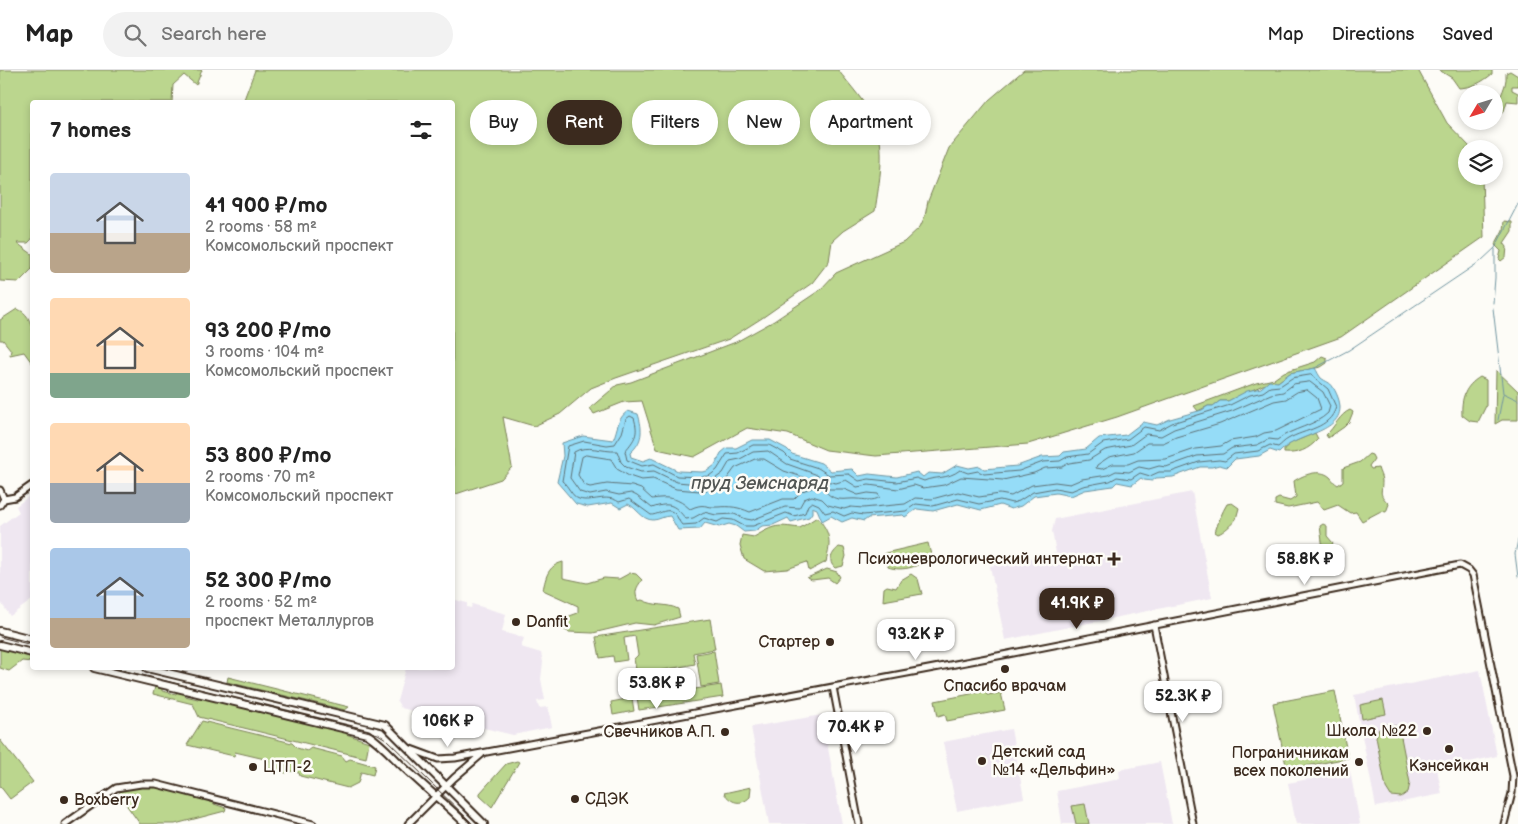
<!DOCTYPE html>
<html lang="en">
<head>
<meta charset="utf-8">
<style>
	body { margin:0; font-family:"Balsamiq Sans",sans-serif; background:#f2f2f2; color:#222; height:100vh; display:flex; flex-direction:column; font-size:19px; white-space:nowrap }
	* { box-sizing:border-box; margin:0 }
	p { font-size:16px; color:#767676 }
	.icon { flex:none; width:28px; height:28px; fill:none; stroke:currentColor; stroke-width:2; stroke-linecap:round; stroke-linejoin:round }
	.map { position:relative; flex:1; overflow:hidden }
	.panel { position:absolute; left:30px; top:30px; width:425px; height:570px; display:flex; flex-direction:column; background:#fff; border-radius:5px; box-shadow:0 2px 8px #0003 }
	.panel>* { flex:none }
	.banner { position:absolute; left:470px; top:30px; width:475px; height:45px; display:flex; gap:10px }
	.needle { width:32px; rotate:232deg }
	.controls { position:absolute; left:1458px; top:15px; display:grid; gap:10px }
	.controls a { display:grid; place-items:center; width:45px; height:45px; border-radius:50%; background:#fff; box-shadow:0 2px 8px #0003; font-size:25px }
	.price { position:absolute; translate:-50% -42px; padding:0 11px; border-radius:10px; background:#fff; color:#222; font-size:16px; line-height:32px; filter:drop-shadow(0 1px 2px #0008) }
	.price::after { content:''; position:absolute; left:50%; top:30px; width:15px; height:11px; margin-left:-8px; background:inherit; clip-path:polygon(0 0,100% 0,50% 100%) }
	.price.active { background:#3b2a1e; color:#fff }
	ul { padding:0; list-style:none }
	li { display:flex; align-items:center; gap:15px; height:125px; padding:0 20px }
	li span { display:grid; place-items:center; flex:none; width:140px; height:100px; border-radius:5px; color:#555 }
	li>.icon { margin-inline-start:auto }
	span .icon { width:60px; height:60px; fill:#fffc; stroke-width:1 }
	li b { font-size:21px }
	h2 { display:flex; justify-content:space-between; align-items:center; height:60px; padding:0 20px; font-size:21px }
	.tag { padding:0 18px; border-radius:22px; background:#fff; box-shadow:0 2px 8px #0003; font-size:18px; line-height:45px }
	.tag.active { background:#3b2a1e; color:#fff }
	header { display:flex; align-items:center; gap:30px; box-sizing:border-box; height:70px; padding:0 25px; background:#fff; border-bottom:1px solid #e0e0e0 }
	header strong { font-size:24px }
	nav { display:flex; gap:28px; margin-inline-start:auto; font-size:18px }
	.search { width:350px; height:45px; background:#f2f2f2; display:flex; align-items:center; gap:12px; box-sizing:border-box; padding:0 18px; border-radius:28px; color:#767676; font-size:19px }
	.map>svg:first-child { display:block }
	.built { fill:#efe7f1 }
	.green { fill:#bbd68e; stroke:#7b8056 }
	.water { fill:#95dcf7; stroke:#7195a0 }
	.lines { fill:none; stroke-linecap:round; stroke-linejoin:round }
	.shore { stroke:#5f7175; stroke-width:1 }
	.stream { stroke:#7195a0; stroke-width:1 }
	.minor-casing { stroke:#3b2a1e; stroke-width:9 }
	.major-casing { stroke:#3b2a1e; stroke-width:10 }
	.minor { stroke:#fdfcf7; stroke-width:5 }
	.major { stroke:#fdfcf7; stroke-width:6 }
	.tram { stroke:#3b2a1e; stroke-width:1 }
	.poi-dot { fill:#3b2a1e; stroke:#fdfcf7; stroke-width:2 }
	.labels { text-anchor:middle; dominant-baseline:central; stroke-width:5; stroke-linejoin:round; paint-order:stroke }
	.poi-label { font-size:16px; fill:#3b2a1e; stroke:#fdfcf7; text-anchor:end }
	.water-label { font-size:18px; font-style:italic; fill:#525654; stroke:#fdfcf7 }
</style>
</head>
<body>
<header>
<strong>Map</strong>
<div class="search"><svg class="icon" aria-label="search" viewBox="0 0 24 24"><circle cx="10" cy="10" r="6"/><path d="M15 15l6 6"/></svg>Search here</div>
<nav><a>Map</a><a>Directions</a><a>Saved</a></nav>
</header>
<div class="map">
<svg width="1518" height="754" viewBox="0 0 1518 754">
	<rect width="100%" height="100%" fill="#fdfcf7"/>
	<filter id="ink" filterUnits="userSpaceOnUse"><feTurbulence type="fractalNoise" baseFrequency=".02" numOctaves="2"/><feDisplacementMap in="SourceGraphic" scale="10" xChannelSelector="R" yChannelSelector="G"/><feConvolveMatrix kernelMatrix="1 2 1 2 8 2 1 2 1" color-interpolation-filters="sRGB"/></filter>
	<g filter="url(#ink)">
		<!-- built -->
		<path class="built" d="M 1192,422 L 1212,528 L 1005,570 L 990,496 L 1056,483 L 1052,461 L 1055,449 Z
			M 32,424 L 32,530 L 10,546 L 0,531 L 0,456 L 19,442 L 16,436 Z
			M 456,530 L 467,533 L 467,537 L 471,538 L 472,534 L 506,544 L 502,562 L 524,568 L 521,577 L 541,583 L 543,592 L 541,609 L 545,630 L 537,631 L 539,638 L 548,637 L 552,657 L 513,665 L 401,638 L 397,631 L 406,598 L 452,598 L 453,533 L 455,534 Z
			M 1480,600 L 1497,686 L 1437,699 L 1442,724 L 1376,737 L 1354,625 Z
			M 822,645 L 842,754 L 769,754 L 751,657 Z
			M 1011,659 L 1024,728 L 957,741 L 943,672 Z
			M 1160,692 L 1172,754 L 1062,754 L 1057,721 L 1120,709 L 1119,700 Z
			M 1350,701 L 1360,754 L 1296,754 L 1288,713 Z"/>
		<!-- green -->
		<path class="green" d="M 0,0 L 202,0 L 196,15 L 184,5 L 173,15 L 172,32 L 32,32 L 32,169 L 28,173 L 17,173 L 32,184 L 32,199 L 19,212 L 0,211 Z
			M 255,0 L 838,0 C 849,14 867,34 874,50 C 887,77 879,112 875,141 L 843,161 L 832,171 L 829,191 L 812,213 L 762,248 L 729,269 L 616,308 L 591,318 L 560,344 L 534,356 L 503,347 L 512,397 L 501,409 L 453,425 L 452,32 L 243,32 Z
			M 1024,0 L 1418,0 L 1447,53 L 1469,76 L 1470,79 L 1466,79 L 1466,106 L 1482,107 L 1484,167 L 1341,267 L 1117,347 L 1028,374 L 876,386 L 826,380 L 788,364 L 747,358 L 694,387 L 657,379 L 642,331 L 624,332 L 594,344 L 590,338 L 617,315 L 631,312 L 736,272 L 774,251 L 820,220 L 836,203 L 904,172 L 920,157 L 925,146 L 928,131 L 949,78 L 989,30 Z
			M 1439,0 L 1492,0 L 1492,4 C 1481,13 1473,17 1459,18 L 1452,8 Z
			M 1510,1 L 1518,6 L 1518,16 L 1512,16 L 1512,20 L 1518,23 L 1518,32 L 1507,31 L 1504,41 L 1494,48 C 1494,32 1508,20 1506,3 Z
			M 892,40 C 901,43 913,58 913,69 C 900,67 891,53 892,40 Z
			M 1504,151 L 1512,152 L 1512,161 L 1504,173 L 1507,177 L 1506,187 L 1501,191 L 1499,189 L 1501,181 L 1495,175 L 1503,160 Z
			M 17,239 C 37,245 33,276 32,293 L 24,282 L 10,285 L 11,280 L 3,270 L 0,270 L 0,250 Z
			M 1322,286 L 1327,288 L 1327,293 L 1321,297 L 1290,303 L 1278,312 L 1263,315 L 1228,331 L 1220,331 L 1213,336 L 1208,336 L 1198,341 L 1194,336 L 1256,313 L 1274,309 L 1284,302 L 1315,292 Z
			M 1496,300 L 1518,321 L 1518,350 L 1502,350 L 1495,354 Z
			M 1480,307 L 1486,310 L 1486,336 L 1478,352 L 1470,351 L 1462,345 C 1461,328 1465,316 1480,307 Z
			M 1350,340 L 1353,342 L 1349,352 L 1344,357 L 1328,368 L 1326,365 C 1334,358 1340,344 1350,340 Z
			M 1315,363 L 1318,369 C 1308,380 1298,384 1284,383 L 1284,379 L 1291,373 Z
			M 1369,384 L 1372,385 L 1374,389 L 1369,396 L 1371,399 L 1378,398 C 1379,402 1382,407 1382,411 C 1382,424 1378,423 1389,434 L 1386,442 L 1381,441 L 1362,451 L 1356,442 L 1350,443 L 1338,435 L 1324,440 L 1317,432 L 1288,438 L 1275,435 L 1275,430 L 1279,428 L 1290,431 L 1296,427 L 1294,411 C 1303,405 1320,398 1330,407 C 1333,410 1334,413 1338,415 L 1343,411 L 1343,398 L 1360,392 Z
			M 1232,433 L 1239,438 L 1236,449 C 1232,454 1224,462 1218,464 L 1215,462 C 1218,453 1222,442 1227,434 Z
			M 817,447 C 831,463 831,472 826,492 L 809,501 L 807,492 L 787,499 L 764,501 L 744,489 L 740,475 L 742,465 L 754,467 C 776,454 776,455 800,458 Z
			M 1323,454 L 1327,456 L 1327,466 L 1333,473 L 1331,476 L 1331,483 L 1328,488 L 1324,487 L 1320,456 Z
			M 928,473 L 931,485 C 921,497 902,502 888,497 L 888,493 L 884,487 L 885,483 Z
			M 839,477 L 844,478 L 846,486 L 843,496 L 835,498 C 827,491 832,483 839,477 Z
			M 563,492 L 563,508 L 587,513 L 604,508 L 619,509 L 630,503 L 636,504 L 642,510 C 636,518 634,522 638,531 L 642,530 C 656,537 666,533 678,539 L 680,547 L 654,555 L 635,553 L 593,563 L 569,562 L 560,558 L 564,548 L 578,543 L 578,536 L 543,520 C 546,506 548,496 563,492 Z
			M 827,499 L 837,502 L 840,507 L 835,513 L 828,508 L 812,510 L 807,508 Z
			M 911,504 L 918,509 L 922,524 L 883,531 L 884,518 L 887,516 L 896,518 L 901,510 Z
			M 710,549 L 715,579 L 693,583 L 695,594 L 637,605 L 634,589 L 638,585 L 635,566 L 624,568 L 627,590 L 614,592 L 613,586 L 600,588 L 596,567 Z
			M 0,578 L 32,585 L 32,592 L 22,591 L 9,601 L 0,598 Z
			M 714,581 L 719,614 L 701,617 L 696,584 Z
			M 228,607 L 349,637 L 345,640 L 227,612 Z
			M 692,615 L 695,619 L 721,615 L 723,627 L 639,640 L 637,627 Z
			M 158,616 L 162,617 L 162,621 L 176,624 L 178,620 L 186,622 L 185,626 L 198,629 L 199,626 L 346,661 L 346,664 L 369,672 L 366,688 L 199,647 L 193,634 L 153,624 L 155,617 Z
			M 986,621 L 987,625 L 1001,623 L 1005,640 L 947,651 L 945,644 L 938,646 L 935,631 Z
			M 1335,621 L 1348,688 L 1287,700 L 1273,633 Z
			M 632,628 L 634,641 L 613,645 L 611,632 Z
			M 1383,630 L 1386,644 L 1362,649 L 1360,635 Z
			M 202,651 L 292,673 L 297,678 L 307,681 L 311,678 L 342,686 L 346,691 L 350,689 L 375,696 L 373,705 L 361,702 L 358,713 L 348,718 L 300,706 L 299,703 L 291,701 L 286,703 L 267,698 L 269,690 L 235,682 L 234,686 L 187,675 Z
			M 1387,654 L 1396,656 L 1400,662 L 1410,713 L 1408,722 L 1401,727 L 1391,726 L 1386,718 L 1376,667 L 1379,659 Z
			M 0,670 L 33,712 L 10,729 L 0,716 Z
			M 517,691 L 519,692 L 492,737 L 480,726 L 480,723 L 506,694 Z
			M 156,715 L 215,731 L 214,734 L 226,738 L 225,741 L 175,754 L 140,754 L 120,726 L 120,718 Z
			M 751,717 L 750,727 C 741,736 731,733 724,723 Z
			M 1085,734 L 1089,754 L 1076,754 L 1072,736 Z"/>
		<!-- water -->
		<path class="water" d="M 1315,298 C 1317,301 1319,306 1321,308 C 1326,312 1330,312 1333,317 C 1356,356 1317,360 1292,373 C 1287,375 1283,379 1279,383 L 1270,380 L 1259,386 L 1235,389 L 1227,397 L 1219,395 L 1212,397 L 1200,397 L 1173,407 L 1156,408 L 1152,411 L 1144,410 L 1141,408 L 1132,415 L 1117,412 L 1113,416 L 1085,420 L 1071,426 L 1056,423 L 1034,426 L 1021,436 L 1011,439 L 1000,435 L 981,440 L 958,434 L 933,441 L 917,439 L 905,447 L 903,445 L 868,448 L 864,451 L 852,448 L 842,452 L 831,446 L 822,451 L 817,439 L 812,437 L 812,443 L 809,447 L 791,452 L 788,448 L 773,455 L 762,456 L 755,461 L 744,462 L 736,456 L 729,454 L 719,457 L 705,453 L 700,459 L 678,460 L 670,446 C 663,446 659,450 653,450 C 642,450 637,438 628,434 L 620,438 L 612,433 L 588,437 L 576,434 L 557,412 L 563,386 L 562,373 L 583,366 L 613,370 C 618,359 617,348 628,341 L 638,344 C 643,360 643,372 630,383 L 631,387 L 643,391 L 651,388 L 678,401 L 702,402 L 707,401 L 715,395 L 721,383 L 727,378 L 736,378 L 752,370 L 770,370 L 787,379 L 792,384 L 821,393 L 831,401 L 852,399 L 859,406 L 869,404 L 897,407 L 917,402 L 923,407 L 928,403 L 942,404 L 957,395 L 969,398 L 980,396 L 984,399 L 1017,396 L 1042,387 L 1060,386 L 1064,382 L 1086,379 L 1099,368 L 1126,365 L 1143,352 L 1157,355 L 1170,349 L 1202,340 L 1208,336 L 1213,336 L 1220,331 L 1228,331 L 1247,321 L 1261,318 L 1269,311 L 1278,312 L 1290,303 Z"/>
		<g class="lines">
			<!-- shore -->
			<path class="shore" d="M 1311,305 L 1328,319 L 1336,337 C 1330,359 1305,359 1288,369 C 1284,371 1281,375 1278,377 L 1270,375 L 1258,381 L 1234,384 L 1225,391 L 1219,390 L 1199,392 L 1171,402 L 1159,402 L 1150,406 L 1140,403 L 1131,409 L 1117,407 L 1110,411 L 1083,416 L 1071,421 L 1055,418 L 1033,422 L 1019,431 L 1012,433 L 1000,430 L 979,434 L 958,429 L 933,436 L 916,434 L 906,441 L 863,445 L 852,443 L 844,446 L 833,441 L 825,443 L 819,435 L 812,432 L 808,435 L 805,443 L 794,446 L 786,443 L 753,456 L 744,456 L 733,450 L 723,449 L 717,452 L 704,448 L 696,454 L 682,455 C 679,452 678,447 675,444 C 668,436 659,445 651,445 L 629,429 L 619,432 C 606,423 592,433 579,429 C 572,427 568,415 562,411 L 568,376 L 584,371 L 607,375 L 615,374 L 622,363 L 626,349 L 630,346 L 634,348 C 639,364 635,369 625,381 L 627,390 L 642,396 L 654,394 L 677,406 L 699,407 L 709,406 L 717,400 L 727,384 L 738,383 L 753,375 L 769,375 L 784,383 L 790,389 L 818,398 L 829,405 L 849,404 L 859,411 L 869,409 L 897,412 L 916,408 L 924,411 C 935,406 947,410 960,400 L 968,403 L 978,401 L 984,404 L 1019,401 L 1043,392 L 1060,391 L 1067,387 L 1088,384 L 1103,373 L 1128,369 L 1144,357 L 1159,360 L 1172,353 L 1230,335 L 1250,325 L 1263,322 L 1270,317 L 1280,316 L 1292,308 Z
				M 1310,312 L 1323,322 L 1330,336 L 1328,343 C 1315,356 1292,358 1277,370 L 1269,369 L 1257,375 L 1232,378 L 1223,384 L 1197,386 L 1166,397 L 1159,396 L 1149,399 L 1139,397 L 1129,402 L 1116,401 L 1108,405 L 1082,409 L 1070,414 L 1055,412 L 1032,415 L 1011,426 L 1000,424 L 979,427 L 958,422 L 932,429 L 915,428 L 905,434 L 863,438 L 851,437 L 844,439 L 828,435 L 822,429 L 812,426 L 804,429 L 799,438 L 785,437 L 752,450 L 746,449 L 734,444 L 716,445 L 704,442 L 693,448 L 686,449 C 675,436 671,431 652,438 L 637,426 L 631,423 L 619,425 L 606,422 L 590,425 L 580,422 L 570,408 L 574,382 C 587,374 602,382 617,381 L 621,392 L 626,397 L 641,402 L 654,401 L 677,412 L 699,414 L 712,411 L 723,403 L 730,391 L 740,389 L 753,382 L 768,381 L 787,394 L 815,404 L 826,411 L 836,413 L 846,410 L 857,417 L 869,415 L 898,419 L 914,415 L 923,418 L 944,415 L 961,407 L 1003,410 L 1034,403 L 1045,398 L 1062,397 L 1069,393 L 1089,390 L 1105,380 L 1131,375 L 1146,364 L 1161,366 L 1174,359 L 1232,341 L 1271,324 L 1283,322 L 1294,314 Z
				M 1307,320 L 1317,328 L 1321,339 L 1276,361 L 1264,363 L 1256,367 L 1230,371 L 1221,376 L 1195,379 L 1166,389 L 1138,390 L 1128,394 L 1113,394 L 1102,399 L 1096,398 L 1097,395 L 1109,387 L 1134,382 L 1147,373 L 1163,373 L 1176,367 L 1220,354 L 1274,331 L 1286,329 L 1297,322 Z
				M 586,385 L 611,389 L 617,399 L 629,406 L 641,410 L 653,409 L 676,419 L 700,421 L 713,419 L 727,409 L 735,398 L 755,389 L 764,389 L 784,401 L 812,410 L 818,416 L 802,421 L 794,429 L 783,429 L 750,442 C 738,437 731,436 718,437 C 705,438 705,432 690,439 C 678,428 669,426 652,429 L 641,419 L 632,416 L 607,414 L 590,417 L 584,415 L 578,405 L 582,387 Z
				M 829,419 L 844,419 L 858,425 L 868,423 L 878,424 L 880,427 C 873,432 864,429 857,429 C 846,428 836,433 826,422 Z"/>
			<!-- stream -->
			<path class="stream" d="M 1493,233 L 1495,208 L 1495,179
				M 1493,238 L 1503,323 L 1518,330
				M 1315,298 L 1349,280 L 1481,191 L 1495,178 L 1518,134
				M 1498,350 L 1503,324
				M 1518,470 L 1515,484 L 1518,507"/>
			<!-- minor casing -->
			<g class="minor-casing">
				<path id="minor" d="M 0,420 L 4,429
					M 4,429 L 15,427 L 32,415
					M 0,435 L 4,429
					M 1154,555 L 1193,754
					M 833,617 L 859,754
					M 411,679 L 438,689 L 455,688 L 1003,585 L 1460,495 L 1469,500 L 1473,505 L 1513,706 L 1512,723 L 1504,754
					M 65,754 L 116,718 L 141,714 L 156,714 L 313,754
					M 408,754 L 454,708 L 482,684"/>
			</g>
			<!-- major casing -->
			<g class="major-casing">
				<path id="major" d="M 0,561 L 32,569
					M 0,575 L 32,583
					M 94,598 L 367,664 C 384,675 396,691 411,704 C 429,721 448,736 466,754
					M 147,598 L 385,655 L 484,754"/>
			</g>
			<!-- minor -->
			<use href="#minor" class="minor"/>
			<!-- major -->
			<use href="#major" class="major"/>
			<!-- tram -->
			<path class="tram" d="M 0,567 L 32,575
				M 114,598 L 378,664 L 386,669 L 473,754"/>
		</g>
	</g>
	<!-- markers -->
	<g class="poi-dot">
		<path d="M1111.5 481.5h5v5h5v5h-5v5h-5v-5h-5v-5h5z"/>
		<circle cx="516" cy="552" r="5"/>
		<circle cx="830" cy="572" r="5"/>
		<circle cx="1005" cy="599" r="5"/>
		<circle cx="1427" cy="661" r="5"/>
		<circle cx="725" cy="662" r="5"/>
		<circle cx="1449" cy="679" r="5"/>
		<circle cx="982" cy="691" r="5"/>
		<circle cx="1359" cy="692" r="5"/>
		<circle cx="253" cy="697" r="5"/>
		<circle cx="575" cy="729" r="5"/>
		<circle cx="64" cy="730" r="5"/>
	</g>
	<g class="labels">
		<!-- poi labels -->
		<g class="poi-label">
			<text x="1103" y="489">Психоневрологический интернат</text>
			<text x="526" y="552" text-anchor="start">Danfit</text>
			<text x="820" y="572">Стартер</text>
			<text x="1005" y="616" text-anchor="middle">Спасибо врачам</text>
			<text x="1417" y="661">Школа №22</text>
			<text x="715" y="662">Свечников А.П.</text>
			<text x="992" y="682" text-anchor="start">Детский сад<tspan x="992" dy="18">№14 «Дельфин»</tspan></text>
			<text x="1349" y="683">Пограничникам<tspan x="1349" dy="18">всех поколений</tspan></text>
			<text x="1449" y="696" text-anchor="middle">Кэнсейкан</text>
			<text x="263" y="697" text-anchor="start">ЦТП-2</text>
			<text x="585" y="729" text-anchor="start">СДЭК</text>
			<text x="74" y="730" text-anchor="start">Boxberry</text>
		</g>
		<!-- water labels -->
		<g class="water-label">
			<text x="760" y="413">пруд Земснаряд</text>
		</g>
	</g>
</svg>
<div class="controls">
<a><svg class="needle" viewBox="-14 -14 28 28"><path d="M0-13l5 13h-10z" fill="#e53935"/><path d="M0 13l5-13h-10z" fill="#767676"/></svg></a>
<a><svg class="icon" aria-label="layers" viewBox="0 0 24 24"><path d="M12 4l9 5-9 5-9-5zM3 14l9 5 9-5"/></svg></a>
</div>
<b class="price" style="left:1305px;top:516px">58.8K ₽</b>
<b class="price active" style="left:1077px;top:560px">41.9K ₽</b>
<b class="price" style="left:916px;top:591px">93.2K ₽</b>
<b class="price" style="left:657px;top:640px">53.8K ₽</b>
<b class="price" style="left:1183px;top:653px">52.3K ₽</b>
<b class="price" style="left:448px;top:678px">106K ₽</b>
<b class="price" style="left:856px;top:684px">70.4K ₽</b>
<div class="banner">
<a class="tag">Buy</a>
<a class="tag active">Rent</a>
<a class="tag">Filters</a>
<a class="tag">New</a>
<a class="tag">Apartment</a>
</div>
<section class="panel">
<h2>7 homes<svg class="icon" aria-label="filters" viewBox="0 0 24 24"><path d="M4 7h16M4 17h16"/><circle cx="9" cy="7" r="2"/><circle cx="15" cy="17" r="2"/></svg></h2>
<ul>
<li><span style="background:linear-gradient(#c9d6e8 60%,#b9a48a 0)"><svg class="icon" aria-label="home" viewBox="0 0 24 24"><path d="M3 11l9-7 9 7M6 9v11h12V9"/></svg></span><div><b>41 900 ₽/mo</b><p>2 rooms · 58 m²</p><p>Комсомольский проспект</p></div></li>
<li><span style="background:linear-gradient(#ffd9b3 75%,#7fa58c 0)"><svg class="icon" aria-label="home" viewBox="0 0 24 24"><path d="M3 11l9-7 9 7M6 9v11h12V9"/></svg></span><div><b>93 200 ₽/mo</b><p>3 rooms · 104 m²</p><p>Комсомольский проспект</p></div></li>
<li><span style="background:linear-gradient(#ffd9b3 60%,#9aa5b1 0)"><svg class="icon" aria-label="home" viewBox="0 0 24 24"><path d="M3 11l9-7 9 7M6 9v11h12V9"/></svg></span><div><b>53 800 ₽/mo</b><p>2 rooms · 70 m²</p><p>Комсомольский проспект</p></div></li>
<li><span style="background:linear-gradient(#a9c7e8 70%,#b9a48a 0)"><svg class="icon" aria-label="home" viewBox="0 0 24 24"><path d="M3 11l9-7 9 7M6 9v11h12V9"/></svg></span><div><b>52 300 ₽/mo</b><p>2 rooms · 52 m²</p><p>проспект Металлургов</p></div></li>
</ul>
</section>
</div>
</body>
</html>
